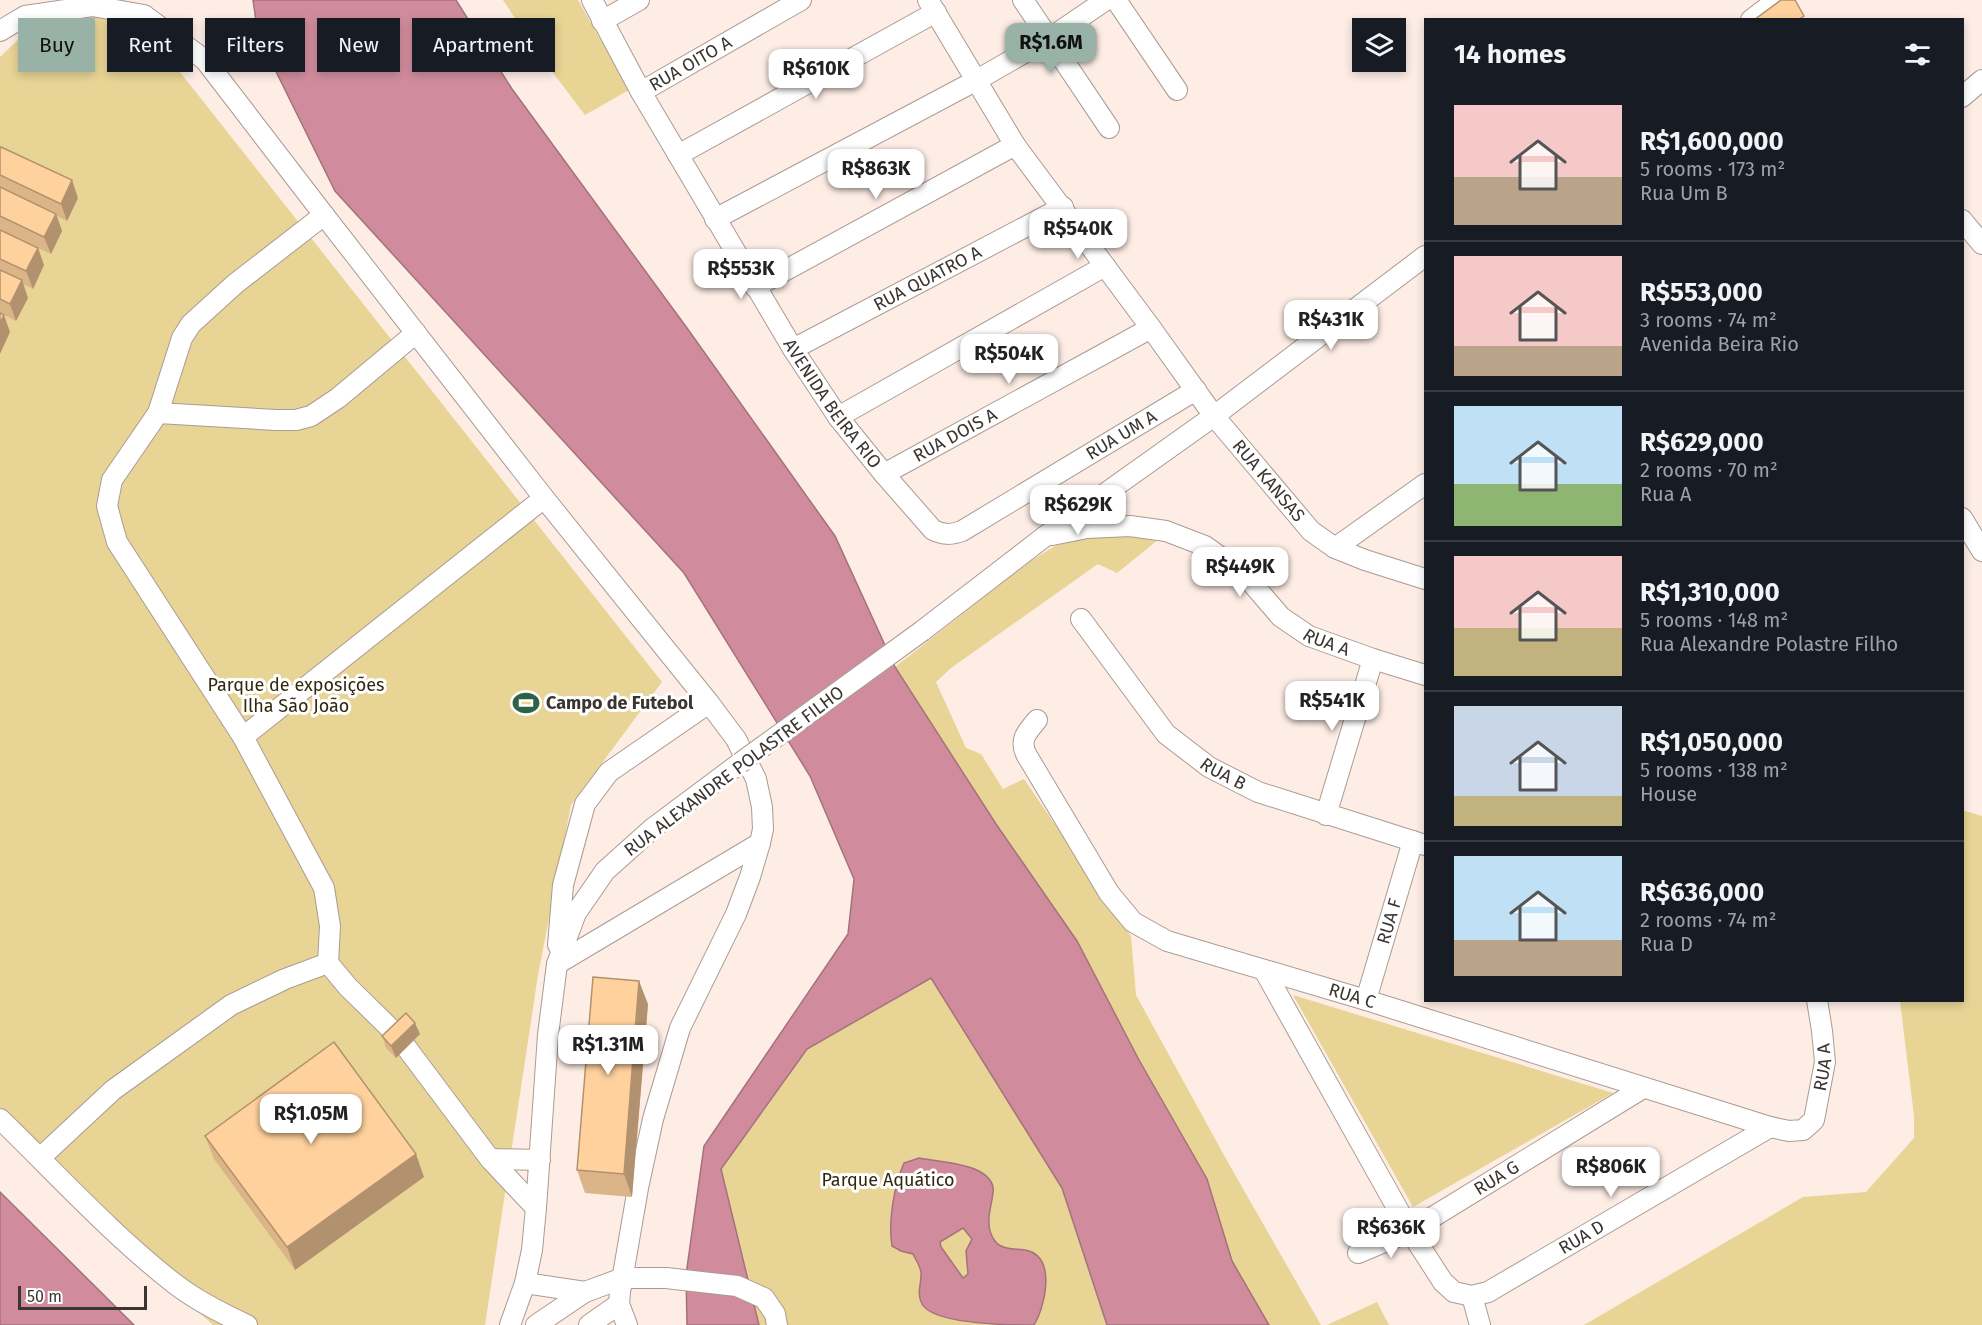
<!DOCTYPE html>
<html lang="en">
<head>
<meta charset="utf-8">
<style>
	body { margin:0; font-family:"Fira Sans",sans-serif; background:#242831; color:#f1f3f6; height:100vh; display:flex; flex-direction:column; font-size:22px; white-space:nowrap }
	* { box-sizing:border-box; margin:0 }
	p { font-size:20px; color:#9ea1a6 }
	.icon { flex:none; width:33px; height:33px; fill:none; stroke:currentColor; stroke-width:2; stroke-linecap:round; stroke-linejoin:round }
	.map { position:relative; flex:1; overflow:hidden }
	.details { position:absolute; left:1424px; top:18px; width:540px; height:984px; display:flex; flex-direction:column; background:#171b24; border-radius:0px; box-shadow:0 3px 9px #0003 }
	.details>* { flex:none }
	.top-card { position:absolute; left:18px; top:18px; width:570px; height:54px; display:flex; gap:12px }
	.buttons { position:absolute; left:1352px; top:18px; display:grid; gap:12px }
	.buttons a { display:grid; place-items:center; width:54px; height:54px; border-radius:0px; background:#171b24; box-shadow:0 3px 9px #0003; font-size:30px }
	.scale { position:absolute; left:18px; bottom:15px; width:129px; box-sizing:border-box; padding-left:6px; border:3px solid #3b3532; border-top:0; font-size:16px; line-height:21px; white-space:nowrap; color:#3b3532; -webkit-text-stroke:4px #fff; paint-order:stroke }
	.price { position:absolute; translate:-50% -51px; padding:0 14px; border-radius:12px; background:#fff; color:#222; font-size:20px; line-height:39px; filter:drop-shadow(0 2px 3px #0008) }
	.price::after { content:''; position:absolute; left:50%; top:36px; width:18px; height:14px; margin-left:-9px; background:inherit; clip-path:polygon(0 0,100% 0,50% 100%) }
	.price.on { background:#99b2a7; color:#111 }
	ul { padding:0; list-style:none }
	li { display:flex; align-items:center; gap:18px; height:150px; padding:0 30px }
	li+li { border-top:2px solid #363941 }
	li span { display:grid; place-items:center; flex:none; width:168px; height:120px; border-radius:0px; color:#555 }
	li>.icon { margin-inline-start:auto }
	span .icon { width:72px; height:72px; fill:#fffc; stroke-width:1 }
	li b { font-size:26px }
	h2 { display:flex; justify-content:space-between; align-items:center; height:72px; padding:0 30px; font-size:26px }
	.tag { padding:0 21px; border-radius:0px; background:#171b24; box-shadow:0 3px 9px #0003; font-size:21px; line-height:54px }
	.tag.on { background:#99b2a7; color:#111 }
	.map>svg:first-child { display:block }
	.green { fill:#e8d495 }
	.water { fill:#d08c9c; stroke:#a3727c; stroke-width:1.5; fill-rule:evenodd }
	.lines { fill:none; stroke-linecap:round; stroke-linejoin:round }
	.minor-casing { stroke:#aa9b93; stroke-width:22 }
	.minor { stroke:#fff; stroke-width:20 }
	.minor-bridge-casing { stroke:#aa9b93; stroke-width:22; stroke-linecap:butt }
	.minor-bridge { stroke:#fff; stroke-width:20 }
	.wall { fill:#dbb487 }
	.shaded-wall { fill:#b2926e }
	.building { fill:#ffd19d; stroke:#b2926e; stroke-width:1.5 }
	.labels { text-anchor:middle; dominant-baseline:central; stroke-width:6; stroke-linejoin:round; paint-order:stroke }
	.street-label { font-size:18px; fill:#3b3532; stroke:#fff }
	.park-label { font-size:18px; fill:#32290c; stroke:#fff }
	.poi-label { font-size:18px; font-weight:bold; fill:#3b3532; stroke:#fff; text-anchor:start }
</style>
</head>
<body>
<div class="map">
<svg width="1982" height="1325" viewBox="0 0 1982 1325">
	<rect width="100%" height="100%" fill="#fdede5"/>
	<!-- green -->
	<path class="green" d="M 59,0 L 123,0 L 662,682 L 571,805 L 538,975 L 485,1325 L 213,1325 L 0,1132 L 0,57 Z
		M 503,0 L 578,0 L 629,90 L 585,115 L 538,53 Z
		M 1123,533 L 1159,539 L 1117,573 L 1098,564 L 951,668 L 936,682 L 966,748 L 981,754 L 1003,789 L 1024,779 L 1131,936 L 1136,995 L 1230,1166 L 1321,1325 L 1269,1325 L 1232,1261 L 1207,1179 L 1139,1060 L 1077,941 L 996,824 L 895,667 L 1029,562 L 1055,546 L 1083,538 Z
		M 1962,810 L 1982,816 L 1982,1325 L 1584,1325 L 1803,1197 L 1866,1192 L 1914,1138 L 1914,1116 L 1900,1001 L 1962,1000 Z
		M 931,978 L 1062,1188 L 1107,1325 L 759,1325 L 721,1169 L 807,1049 Z
		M 1293,995 L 1613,1093 L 1413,1207 Z
		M 1377,1302 L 1389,1325 L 1327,1325 Z"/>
	<!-- water -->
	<path class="water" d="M 253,0 L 456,0 L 512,89 L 687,328 L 835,536 L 895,667 L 996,824 L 1077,941 L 1139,1060 L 1207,1179 L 1232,1261 L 1269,1325 L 1107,1325 L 1062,1188 L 931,978 L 807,1049 L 721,1169 L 759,1325 L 687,1325 L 686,1275 L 704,1146 L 848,934 L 854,879 L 810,776 L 684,573 L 335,191 L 258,35 Z
		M 919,1158 C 939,1162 988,1163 993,1187 C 994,1193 991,1203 990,1210 C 988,1220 988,1232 995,1241 C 1002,1251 1018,1248 1029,1251 C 1056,1260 1045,1307 1034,1325 C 1009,1325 934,1325 922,1304 C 916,1293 922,1283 921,1272 C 920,1266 916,1260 913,1254 L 901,1251 L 892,1246 C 888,1221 894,1186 904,1163 ZM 963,1228 L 972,1239 L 966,1251 L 968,1274 L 963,1278 L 941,1247 L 940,1242 Z
		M 0,1192 L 134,1325 L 0,1325 Z"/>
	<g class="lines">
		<!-- minor casing -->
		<g class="minor-casing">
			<g id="minor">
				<path id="s1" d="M 592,0 L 641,92 L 793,349 L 838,417 L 884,474 L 933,530 C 944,535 951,535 962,531 L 1196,390"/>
				<path id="s2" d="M 928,0 L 1015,145 L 1151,328 L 1214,416 L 1311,531 L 1335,548 L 1365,560 L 1425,579"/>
				<path d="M 1023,0 L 1109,128"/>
				<path d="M 1116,0 L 1177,90"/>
				<path d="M 1751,20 L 1777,0"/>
				<path d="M 602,21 L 639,0"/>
				<path d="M 0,31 L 25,16 L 92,6 L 144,15 L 205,60 L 324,215 L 544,498 L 709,703 L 736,739 L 756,779 L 762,807 L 763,829 L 760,843 L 750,877 L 736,914 L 680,1028 L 653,1119 L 638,1188 L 620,1292 L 619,1304 L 627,1325"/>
				<path id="s3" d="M 641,92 L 801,0"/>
				<path d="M 1962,97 L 1982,80"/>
				<path d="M 678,155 L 936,12"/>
				<path d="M 715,219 L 977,80 L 1050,38 L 1106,0"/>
				<path d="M 1962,220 L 1982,244"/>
				<path d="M 755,287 L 1015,145"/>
				<path id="s4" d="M 793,349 L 1063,207"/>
				<path d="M 158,413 L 276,420 L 296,420 L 311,416 L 338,398 L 416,333"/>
				<path d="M 838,417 L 1105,266"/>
				<path id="s5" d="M 884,474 L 1151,328"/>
				<path d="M 1962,518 L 1982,551"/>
				<path id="s6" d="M 1052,535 L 1087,528 L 1130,526 L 1166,531 L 1205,546 L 1244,574 L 1281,617 L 1309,636 L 1373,659 L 1425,675"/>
				<path d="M 1335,548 L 1425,484"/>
				<path id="s7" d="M 1081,619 L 1166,734 L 1209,767 L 1258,792 L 1425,845"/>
				<path d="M 922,631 L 1044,537 L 1214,416 L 1425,256"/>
				<path id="s8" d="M 1037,720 C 1028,731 1019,739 1026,754 L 1109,893 L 1133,922 L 1167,941 L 1366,1000 L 1770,1127 L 1789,1131 L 1803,1130 L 1814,1120 L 1825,1062 L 1822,1031 L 1817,1000"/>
				<path d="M 243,737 L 117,542 L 107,506 L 112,480 L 158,413 L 182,338 L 191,324 L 235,284 L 324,215"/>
				<path d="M 1326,815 L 1373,659"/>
				<path d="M 558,945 L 563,885 L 585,804 L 609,772 L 709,703"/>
				<path d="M 328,963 L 330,926 L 324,888 L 243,737 L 544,498"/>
				<path d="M 557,964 L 760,843"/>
				<path id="s9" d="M 1264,970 L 1410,1231 L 1443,1282 L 1454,1292 L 1472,1296 L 1488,1292 L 1770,1127"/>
				<path id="s10" d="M 1366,1000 L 1413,841"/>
				<path d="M 406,1047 L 490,1159 L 536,1208"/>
				<path d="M 0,1119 C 58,1175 112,1235 175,1284 C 197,1301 223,1314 247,1325"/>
				<path d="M 40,1158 L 113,1090 L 231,1005 L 285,979 L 328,963 L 348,987 L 398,1036"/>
				<path d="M 490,1159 L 540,1160"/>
				<path id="s11" d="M 1358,1253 L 1410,1231 L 1643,1088"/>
				<path d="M 525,1283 L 585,1292"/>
				<path d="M 1472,1296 L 1480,1325"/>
				<path d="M 510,1325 L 525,1283 L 532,1250 L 536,1208 L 548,1035 L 557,964 L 576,913 L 605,871 L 653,828 L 740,763"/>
				<path d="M 536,1325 L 585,1292 L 623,1278 L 666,1278 L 737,1286 L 764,1298 L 775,1314 L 777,1325"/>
				<path d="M 589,1325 L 619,1304"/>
			</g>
		</g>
		<!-- minor -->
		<use href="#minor" class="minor"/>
		<!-- minor-bridge casing -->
		<g class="minor-bridge-casing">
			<path id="minor-bridge" d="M 740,763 L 922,631"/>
		</g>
		<!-- minor-bridge -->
		<use href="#minor-bridge" class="minor-bridge"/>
	</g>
	<!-- wall -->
	<path class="wall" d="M 0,149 L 78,198 L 67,221 L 57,216 L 62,231 L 51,254 L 38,248 L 44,265 L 33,289 L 23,284 L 28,298 L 16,321 L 0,313 Z
		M 648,1004 L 632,1197 L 585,1193 L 577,1170 Z
		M 420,1034 L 396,1058 L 386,1048 L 382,1036 Z
		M 205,1136 L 424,1177 L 295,1270 L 214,1159 Z"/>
	<!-- shaded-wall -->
	<path class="shaded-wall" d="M 72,180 L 78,198 L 67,221 L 61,204 Z
		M 56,214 L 62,231 L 51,254 L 44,237 Z
		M 38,248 L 44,265 L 33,289 L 26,271 Z
		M 22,280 L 28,298 L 16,321 L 10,304 Z
		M 4,315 L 10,332 L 0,354 L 0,323 Z
		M 639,981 L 648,1004 L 632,1197 L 624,1174 Z
		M 415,1023 L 420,1034 L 396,1058 L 391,1046 Z
		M 416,1154 L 424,1177 L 295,1270 L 287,1247 Z"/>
	<!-- building -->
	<path class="building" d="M 1781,0 L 1795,0 L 1804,16 L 1798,20 L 1754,20 Z
		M 1,147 L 72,180 L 61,204 L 0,175 L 0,149 Z
		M 0,187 L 56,214 L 44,237 L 0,216 Z
		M 0,230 L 38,248 L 26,271 L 0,259 Z
		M 0,270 L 22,280 L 10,304 L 0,299 Z
		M 0,313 L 4,315 L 0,323 Z
		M 593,977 L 639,981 L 624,1174 L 577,1170 Z
		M 406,1013 L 415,1023 L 391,1046 L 382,1036 Z
		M 334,1042 L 416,1154 L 287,1247 L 205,1136 Z"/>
	<!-- icons -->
	<defs>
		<g id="stadium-bare" transform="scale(2.07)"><path d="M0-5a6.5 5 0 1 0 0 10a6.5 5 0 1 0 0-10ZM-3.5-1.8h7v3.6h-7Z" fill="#2e6246" stroke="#fff" stroke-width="2.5" paint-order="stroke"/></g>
	</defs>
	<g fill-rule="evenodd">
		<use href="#stadium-bare" x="526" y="703"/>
	</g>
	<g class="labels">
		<!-- street labels -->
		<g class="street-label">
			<text stroke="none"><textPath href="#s3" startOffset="57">RUA OITO A</textPath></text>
			<text stroke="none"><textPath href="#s4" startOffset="152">RUA QUATRO A</textPath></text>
			<text stroke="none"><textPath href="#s1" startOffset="470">AVENIDA BEIRA RIO</textPath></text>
			<text stroke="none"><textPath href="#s5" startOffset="81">RUA DOIS A</textPath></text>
			<text stroke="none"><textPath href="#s1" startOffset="848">RUA UM A</textPath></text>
			<text stroke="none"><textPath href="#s2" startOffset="590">RUA KANSAS</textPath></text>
			<text stroke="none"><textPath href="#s6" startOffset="314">RUA A</textPath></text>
			<text transform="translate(734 771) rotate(-37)">RUA ALEXANDRE POLASTRE FILHO</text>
			<text stroke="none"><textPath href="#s7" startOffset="213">RUA B</textPath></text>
			<text stroke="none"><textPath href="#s10" startOffset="82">RUA F</textPath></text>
			<text stroke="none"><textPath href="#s8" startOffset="470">RUA C</textPath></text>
			<text stroke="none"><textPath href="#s8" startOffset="1010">RUA A</textPath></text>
			<text stroke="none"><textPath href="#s11" startOffset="158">RUA G</textPath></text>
			<text stroke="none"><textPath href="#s9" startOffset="518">RUA D</textPath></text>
		</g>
		<!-- park labels -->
		<g class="park-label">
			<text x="296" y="685">Parque de exposições<tspan x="296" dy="21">Ilha São João</tspan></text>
			<text x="888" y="1180">Parque Aquático</text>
		</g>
		<!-- poi labels -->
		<g class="poi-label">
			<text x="546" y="703">Campo de Futebol</text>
		</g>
	</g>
</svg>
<div class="buttons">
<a><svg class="icon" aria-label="layers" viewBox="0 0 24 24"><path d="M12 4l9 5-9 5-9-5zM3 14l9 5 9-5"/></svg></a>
</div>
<div class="scale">50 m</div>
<b class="price on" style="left:1051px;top:74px">R$1.6M</b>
<b class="price" style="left:816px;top:100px">R$610K</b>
<b class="price" style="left:876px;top:200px">R$863K</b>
<b class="price" style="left:1078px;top:260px">R$540K</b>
<b class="price" style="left:741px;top:300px">R$553K</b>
<b class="price" style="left:1331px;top:351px">R$431K</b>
<b class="price" style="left:1009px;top:385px">R$504K</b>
<b class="price" style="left:1078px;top:536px">R$629K</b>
<b class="price" style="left:1240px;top:598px">R$449K</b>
<b class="price" style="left:1332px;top:732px">R$541K</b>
<b class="price" style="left:608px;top:1076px">R$1.31M</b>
<b class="price" style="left:311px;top:1145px">R$1.05M</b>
<b class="price" style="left:1611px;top:1198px">R$806K</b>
<b class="price" style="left:1391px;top:1259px">R$636K</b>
<div class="top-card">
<a class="tag on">Buy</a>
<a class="tag">Rent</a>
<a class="tag">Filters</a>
<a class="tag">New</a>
<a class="tag">Apartment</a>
</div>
<section class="details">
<h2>14 homes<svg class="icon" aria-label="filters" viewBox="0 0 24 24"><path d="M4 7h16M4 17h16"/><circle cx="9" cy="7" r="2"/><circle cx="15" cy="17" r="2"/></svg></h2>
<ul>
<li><span style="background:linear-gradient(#f6c9c9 60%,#b9a48a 0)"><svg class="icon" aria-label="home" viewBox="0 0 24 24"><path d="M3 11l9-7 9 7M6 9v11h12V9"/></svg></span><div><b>R$1,600,000</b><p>5 rooms · 173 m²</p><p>Rua Um B</p></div></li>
<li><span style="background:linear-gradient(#f6c9c9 75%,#b9a48a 0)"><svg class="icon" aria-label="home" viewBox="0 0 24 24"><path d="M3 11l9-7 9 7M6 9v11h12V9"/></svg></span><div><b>R$553,000</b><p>3 rooms · 74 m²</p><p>Avenida Beira Rio</p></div></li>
<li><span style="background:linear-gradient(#bfe0f5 65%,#8fb573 0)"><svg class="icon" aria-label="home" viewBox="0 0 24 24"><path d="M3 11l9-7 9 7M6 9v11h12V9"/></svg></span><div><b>R$629,000</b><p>2 rooms · 70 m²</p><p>Rua A</p></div></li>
<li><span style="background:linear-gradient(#f6c9c9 60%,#c2b280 0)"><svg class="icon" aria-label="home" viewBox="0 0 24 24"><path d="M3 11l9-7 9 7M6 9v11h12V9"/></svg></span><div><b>R$1,310,000</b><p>5 rooms · 148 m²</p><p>Rua Alexandre Polastre Filho</p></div></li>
<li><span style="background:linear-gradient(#c9d6e8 75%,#c2b280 0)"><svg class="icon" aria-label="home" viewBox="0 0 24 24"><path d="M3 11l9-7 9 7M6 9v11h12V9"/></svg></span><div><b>R$1,050,000</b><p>5 rooms · 138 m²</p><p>House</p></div></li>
<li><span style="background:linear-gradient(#bfe0f5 70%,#b9a48a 0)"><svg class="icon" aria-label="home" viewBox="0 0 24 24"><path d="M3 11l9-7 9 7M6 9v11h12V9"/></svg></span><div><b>R$636,000</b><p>2 rooms · 74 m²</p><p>Rua D</p></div></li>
</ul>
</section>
</div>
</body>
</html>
